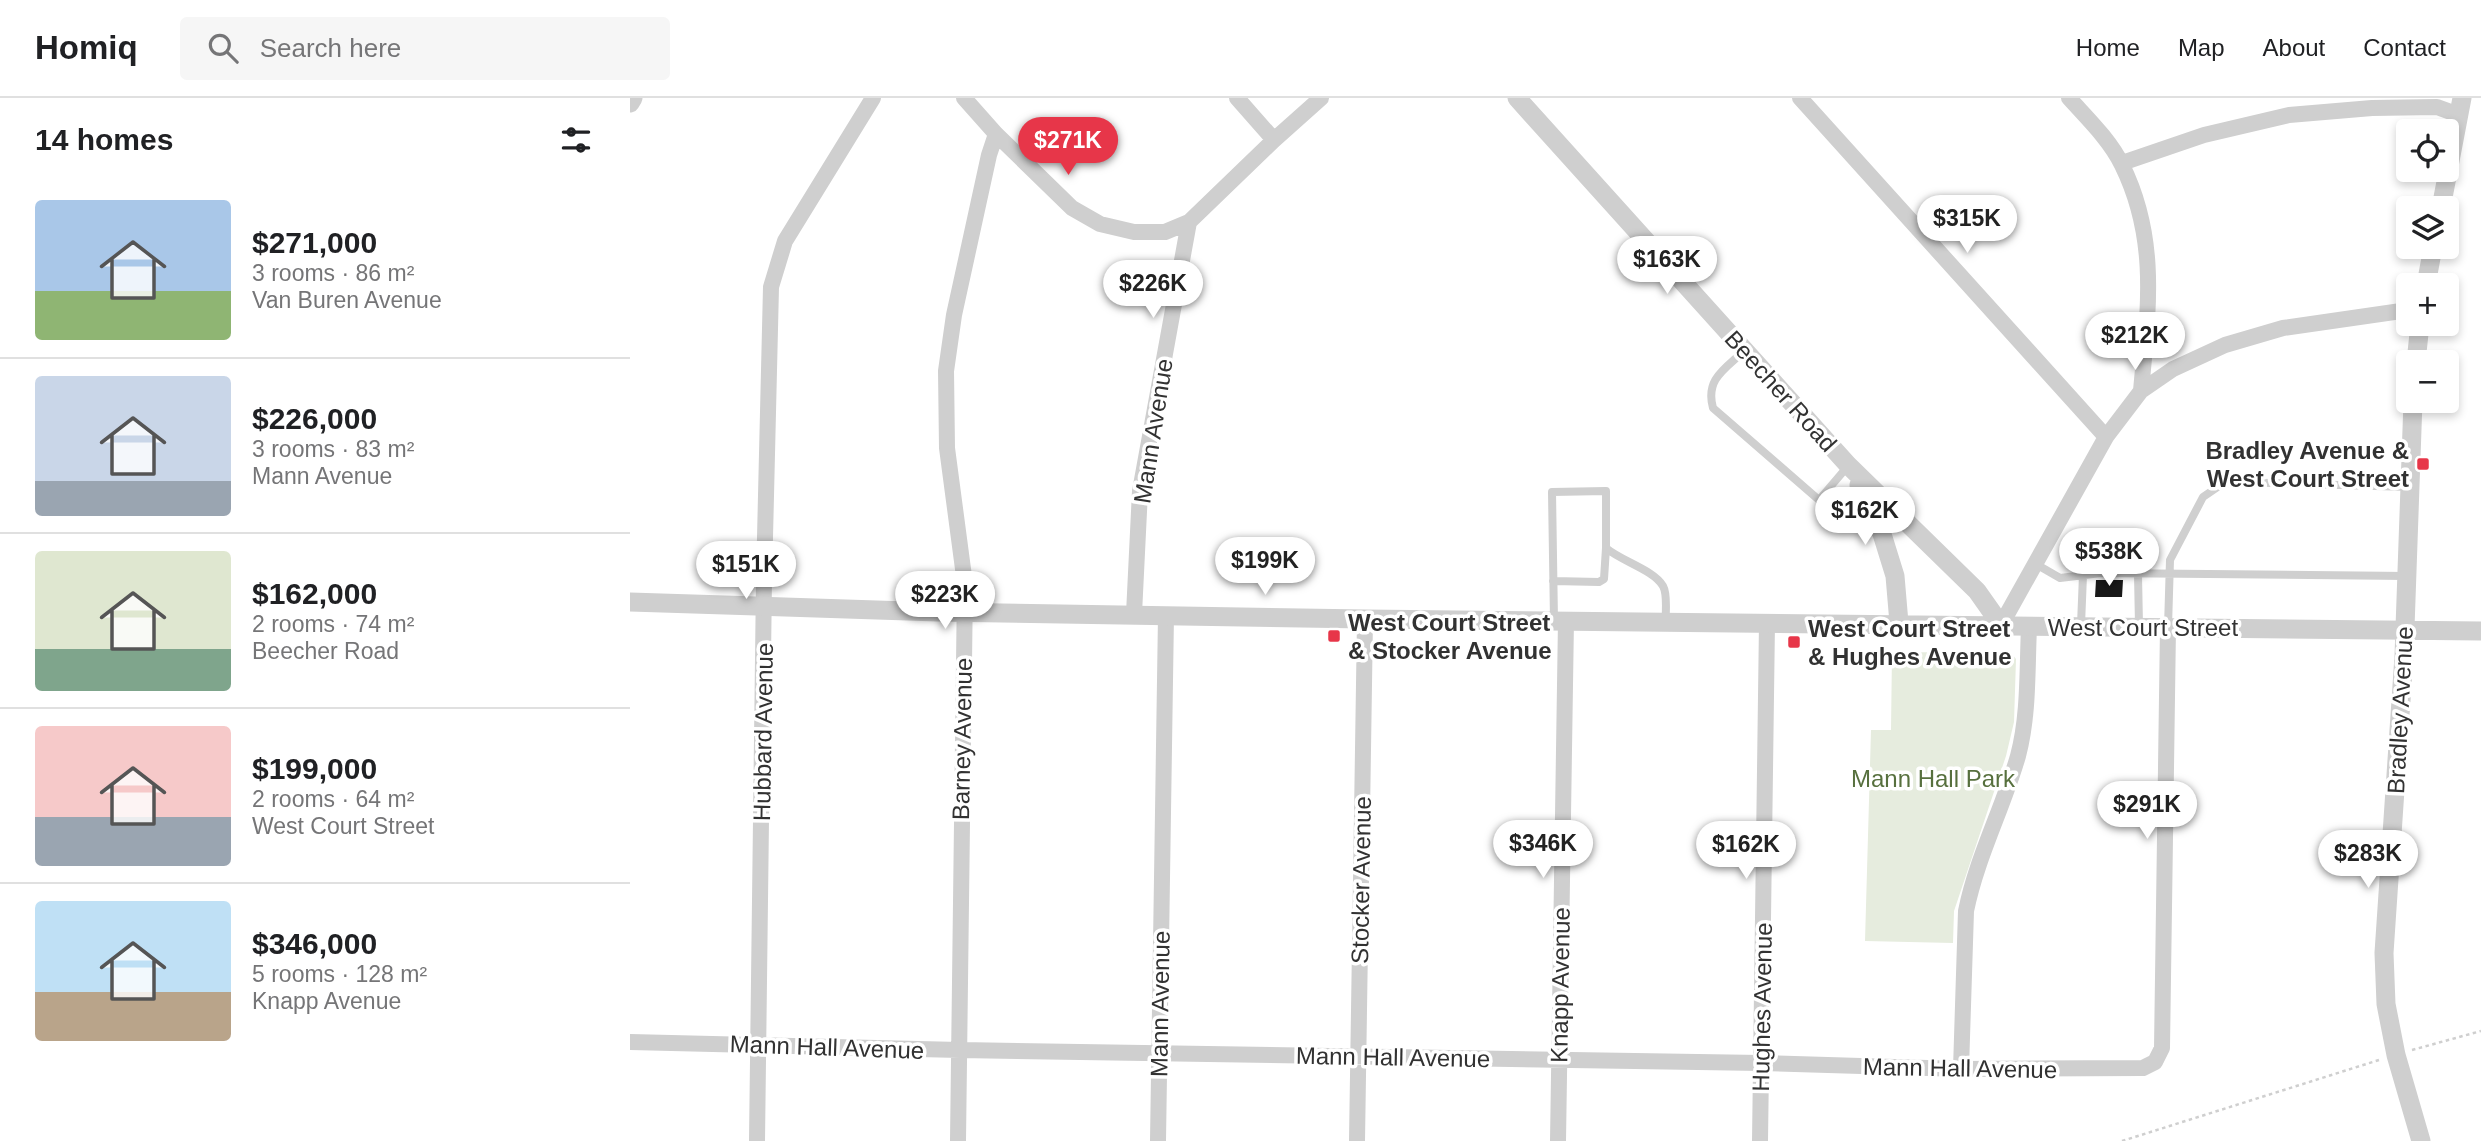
<!DOCTYPE html>
<html lang="en">
<head>
<meta charset="utf-8">
<style>
	body { margin:0; font-family:Arial,sans-serif; background:#f6f6f6; color:#202124; height:100vh; display:flex; flex-direction:column; font-size:26px; white-space:nowrap }
	* { box-sizing:border-box; margin:0 }
	p { font-size:23px; color:#757577 }
	.icon { flex:none; width:38px; height:38px; fill:none; stroke:currentColor; stroke-width:2; stroke-linecap:round; stroke-linejoin:round }
	.map { position:relative; flex:1; overflow:hidden }
	.details { display:flex; flex-direction:column; background:#fff; width:630px }
	.details>* { flex:none }
	.buttons { position:absolute; left:1766px; top:21px; display:grid; gap:14px }
	.buttons a { display:grid; place-items:center; width:63px; height:63px; border-radius:7px; background:#fff; box-shadow:0 4px 10px #0003; font-size:35px }
	.price { position:absolute; translate:-50% -60px; padding:0 16px; border-radius:24px; background:#fff; color:#222; font-size:23px; line-height:46px; filter:drop-shadow(0 2px 4px #0008) }
	.price::after { content:''; position:absolute; left:50%; top:42px; width:21px; height:16px; margin-left:-10px; background:inherit; clip-path:polygon(0 0,100% 0,50% 100%) }
	.price.selected { background:#e73649; color:#fff }
	ul { padding:0; list-style:none }
	li { display:flex; align-items:center; gap:21px; height:175px; padding:0 35px }
	li+li { border-top:2px solid #e0e0e0 }
	li span { display:grid; place-items:center; flex:none; width:196px; height:140px; border-radius:7px; color:#555 }
	li>.icon { margin-inline-start:auto }
	span .icon { width:84px; height:84px; fill:#fffc; stroke-width:1 }
	li b { font-size:30px }
	h2 { display:flex; justify-content:space-between; align-items:center; height:84px; padding:0 35px; font-size:30px }
	header { display:flex; align-items:center; gap:42px; box-sizing:border-box; height:98px; padding:0 35px; background:#fff; border-bottom:2px solid #e0e0e0 }
	header strong { font-size:33px }
	nav { display:flex; gap:38px; margin-inline-start:auto; font-size:24px }
	.search { width:490px; height:63px; background:#f6f6f6; display:flex; align-items:center; gap:18px; box-sizing:border-box; padding:0 24px; border-radius:7px; color:#757577; font-size:26px }
	main { display:flex; flex:1; min-height:0 }
	.map>svg:first-child { display:block }
	.green { fill:#e6ecde }
	.building { fill:#191919 }
	.lines { fill:none; stroke-linecap:round; stroke-linejoin:round }
	.path { stroke:#cfcfcf; stroke-width:2.5; stroke-dasharray:3.5 3.5; stroke-linecap:butt }
	.service { stroke:#cfcfcf; stroke-width:8 }
	.minor { stroke:#cfcfcf; stroke-width:16 }
	.tertiary { stroke:#cfcfcf; stroke-width:19 }
	.poi-dot { fill:#e73649; stroke:#fff; stroke-width:2.5 }
	.labels { text-anchor:middle; dominant-baseline:central; stroke-width:7; stroke-linejoin:round; paint-order:stroke }
	.street-label { font-size:24px; fill:#323232; stroke:#fff }
	.poi-label { font-size:24px; font-weight:bold; fill:#323232; stroke:#fff; text-anchor:start }
	.park-label { font-size:24px; fill:#57703e; stroke:#fff }
</style>
</head>
<body>
<header>
<strong>Homiq</strong>
<div class="search"><svg class="icon" aria-label="search" viewBox="0 0 24 24"><circle cx="10" cy="10" r="6"/><path d="M15 15l6 6"/></svg>Search here</div>
<nav><a>Home</a><a>Map</a><a>About</a><a>Contact</a></nav>
</header>
<main>
<section class="details">
<h2>14 homes<svg class="icon" aria-label="filters" viewBox="0 0 24 24"><path d="M4 7h16M4 17h16"/><circle cx="9" cy="7" r="2"/><circle cx="15" cy="17" r="2"/></svg></h2>
<ul>
<li><span style="background:linear-gradient(#a9c7e8 65%,#8fb573 0)"><svg class="icon" aria-label="home" viewBox="0 0 24 24"><path d="M3 11l9-7 9 7M6 9v11h12V9"/></svg></span><div><b>$271,000</b><p>3 rooms · 86 m²</p><p>Van Buren Avenue</p></div></li>
<li><span style="background:linear-gradient(#c9d6e8 75%,#9aa5b1 0)"><svg class="icon" aria-label="home" viewBox="0 0 24 24"><path d="M3 11l9-7 9 7M6 9v11h12V9"/></svg></span><div><b>$226,000</b><p>3 rooms · 83 m²</p><p>Mann Avenue</p></div></li>
<li><span style="background:linear-gradient(#dfe7d0 70%,#7fa58c 0)"><svg class="icon" aria-label="home" viewBox="0 0 24 24"><path d="M3 11l9-7 9 7M6 9v11h12V9"/></svg></span><div><b>$162,000</b><p>2 rooms · 74 m²</p><p>Beecher Road</p></div></li>
<li><span style="background:linear-gradient(#f6c9c9 65%,#9aa5b1 0)"><svg class="icon" aria-label="home" viewBox="0 0 24 24"><path d="M3 11l9-7 9 7M6 9v11h12V9"/></svg></span><div><b>$199,000</b><p>2 rooms · 64 m²</p><p>West Court Street</p></div></li>
<li><span style="background:linear-gradient(#bfe0f5 65%,#b9a48a 0)"><svg class="icon" aria-label="home" viewBox="0 0 24 24"><path d="M3 11l9-7 9 7M6 9v11h12V9"/></svg></span><div><b>$346,000</b><p>5 rooms · 128 m²</p><p>Knapp Avenue</p></div></li>
</ul>
</section>
<div class="map">
<svg width="1851" height="1043" viewBox="0 0 1851 1043">
	<rect width="100%" height="100%" fill="#fff"/>
	<!-- green -->
	<path class="green" d="M 1262,554 L 1381,555 L 1386,561 L 1384,624 L 1376,658 L 1324,813 L 1323,845 L 1235,843 L 1241,632 L 1261,632 Z"/>
	<!-- building -->
	<path class="building" d="M 1482,434 L 1510,434 L 1518,443 L 1518,469 L 1482,469 Z
		M 1466,482 L 1493,482 L 1492,499 L 1465,499 Z"/>
	<g class="lines">
		<!-- path -->
		<path class="path" d="M 1782,952 L 1851,933
			M 1492,1043 L 1749,962"/>
		<!-- service -->
		<path class="service" d="M 1114,253 C 1095,271 1075,281 1083,310 L 1189,402 L 1218,368
			M 1404,465 L 1430,480 L 1471,475 L 1777,478
			M 1508,476 L 1509,528
			M 923,483 L 969,484 L 974,481 L 976,450
			M 924,522 L 922,394 L 976,393 L 976,450 C 991,463 1024,472 1033,488 C 1038,497 1035,513 1036,523
			M 1451,527 L 1453,477
			M 1538,529 L 1540,462 L 1573,399 L 1592,386 L 1608,384 L 1780,389"/>
		<!-- minor -->
		<path class="minor" d="M 334,0 L 366,36 L 442,110 L 470,126 L 504,134 L 535,134 L 559,124
			M 607,0 L 644,42
			M 1170,0 L 1476,339
			M 1439,0 C 1457,20 1480,42 1492,67 C 1529,142 1518,213 1511,293
			M 1492,65 L 1574,37 L 1659,17 L 1742,10 L 1807,9 L 1829,17
			M 504,516 L 510,393 L 559,124 L 644,42 L 691,0
			M 1371,527 L 1476,339 L 1511,293 L 1543,271 L 1595,247 L 1653,230 L 1778,212
			M 0,944 L 330,952 L 1131,965 L 1331,971 L 1513,970 L 1525,964 L 1532,950 L 1538,529
			M 1331,971 L 1336,813 C 1347,759 1373,710 1388,658 C 1399,617 1397,571 1399,529
			M 127,1043 L 134,481 L 141,189 L 155,143 L 243,0
			M 328,1043 L 335,486 L 317,350 L 316,273 L 324,217 L 359,57 L 366,36
			M 528,1043 L 536,517
			M 727,1043 L 735,521
			M 928,1043 L 936,522
			M 1130,1043 L 1137,524"/>
		<!-- tertiary -->
		<path class="tertiary" d="M 887,0 L 1218,367 L 1347,493 L 1371,527
			M 0,5 L 3,0
			M 1811,110 L 1832,0
			M 1796,187 L 1803,149
			M 1786,264 L 1790,226
			M 1783,303 L 1774,558 L 1754,855 L 1756,906 L 1766,957 L 1791,1043
			M 1229,387 L 1252,436 L 1265,478 L 1269,525
			M 0,504 L 308,514 L 735,521 L 1851,533"/>
	</g>
	<!-- markers -->
	<g class="poi-dot">
		<rect x="1786" y="359" width="14" height="14" rx="3.5"/>
		<rect x="697" y="531" width="14" height="14" rx="3.5"/>
		<rect x="1157" y="537" width="14" height="14" rx="3.5"/>
	</g>
	<g class="labels">
		<!-- street labels -->
		<g class="street-label">
			<text transform="translate(1151 293) rotate(48)">Beecher Road</text>
			<text transform="translate(523 333) rotate(-81)">Mann Avenue</text>
			<text x="1513" y="529">West Court Street</text>
			<text transform="translate(1770 612) rotate(-87)">Bradley Avenue</text>
			<text transform="translate(133 634) rotate(-89)">Hubbard Avenue</text>
			<text transform="translate(332 641) rotate(-89)">Barney Avenue</text>
			<text transform="translate(731 782) rotate(-89)">Stocker Avenue</text>
			<text transform="translate(930 887) rotate(-89)">Knapp Avenue</text>
			<text transform="translate(530 906) rotate(-89)">Mann Avenue</text>
			<text transform="translate(1132 909) rotate(-89)">Hughes Avenue</text>
			<text transform="translate(197 949) rotate(2)">Mann Hall Avenue</text>
			<text transform="translate(763 959) rotate(1)">Mann Hall Avenue</text>
			<text transform="translate(1330 970) rotate(1)">Mann Hall Avenue</text>
		</g>
		<!-- poi labels -->
		<g class="poi-label">
			<text x="1779" y="352" text-anchor="end">Bradley Avenue &amp;<tspan x="1779" dy="28">West Court Street</tspan></text>
			<text x="718" y="524">West Court Street<tspan x="718" dy="28">&amp; Stocker Avenue</tspan></text>
			<text x="1178" y="530">West Court Street<tspan x="1178" dy="28">&amp; Hughes Avenue</tspan></text>
		</g>
		<!-- park labels -->
		<g class="park-label">
			<text x="1303" y="680">Mann Hall Park</text>
		</g>
	</g>
</svg>
<div class="buttons">
<a><svg class="icon" aria-label="locate" viewBox="0 0 24 24"><circle cx="12" cy="12" r="6"/><path d="M12 2v4M12 18v4M2 12h4M18 12h4"/></svg></a>
<a><svg class="icon" aria-label="layers" viewBox="0 0 24 24"><path d="M12 4l9 5-9 5-9-5zM3 14l9 5 9-5"/></svg></a>
<a>+</a>
<a>−</a>
</div>
<b class="price selected" style="left:438px;top:79px">$271K</b>
<b class="price" style="left:1337px;top:157px">$315K</b>
<b class="price" style="left:1037px;top:198px">$163K</b>
<b class="price" style="left:523px;top:222px">$226K</b>
<b class="price" style="left:1505px;top:274px">$212K</b>
<b class="price" style="left:1235px;top:449px">$162K</b>
<b class="price" style="left:1479px;top:490px">$538K</b>
<b class="price" style="left:635px;top:499px">$199K</b>
<b class="price" style="left:116px;top:503px">$151K</b>
<b class="price" style="left:315px;top:533px">$223K</b>
<b class="price" style="left:1517px;top:743px">$291K</b>
<b class="price" style="left:913px;top:782px">$346K</b>
<b class="price" style="left:1116px;top:783px">$162K</b>
<b class="price" style="left:1738px;top:792px">$283K</b>
</div>
</main>
</body>
</html>
